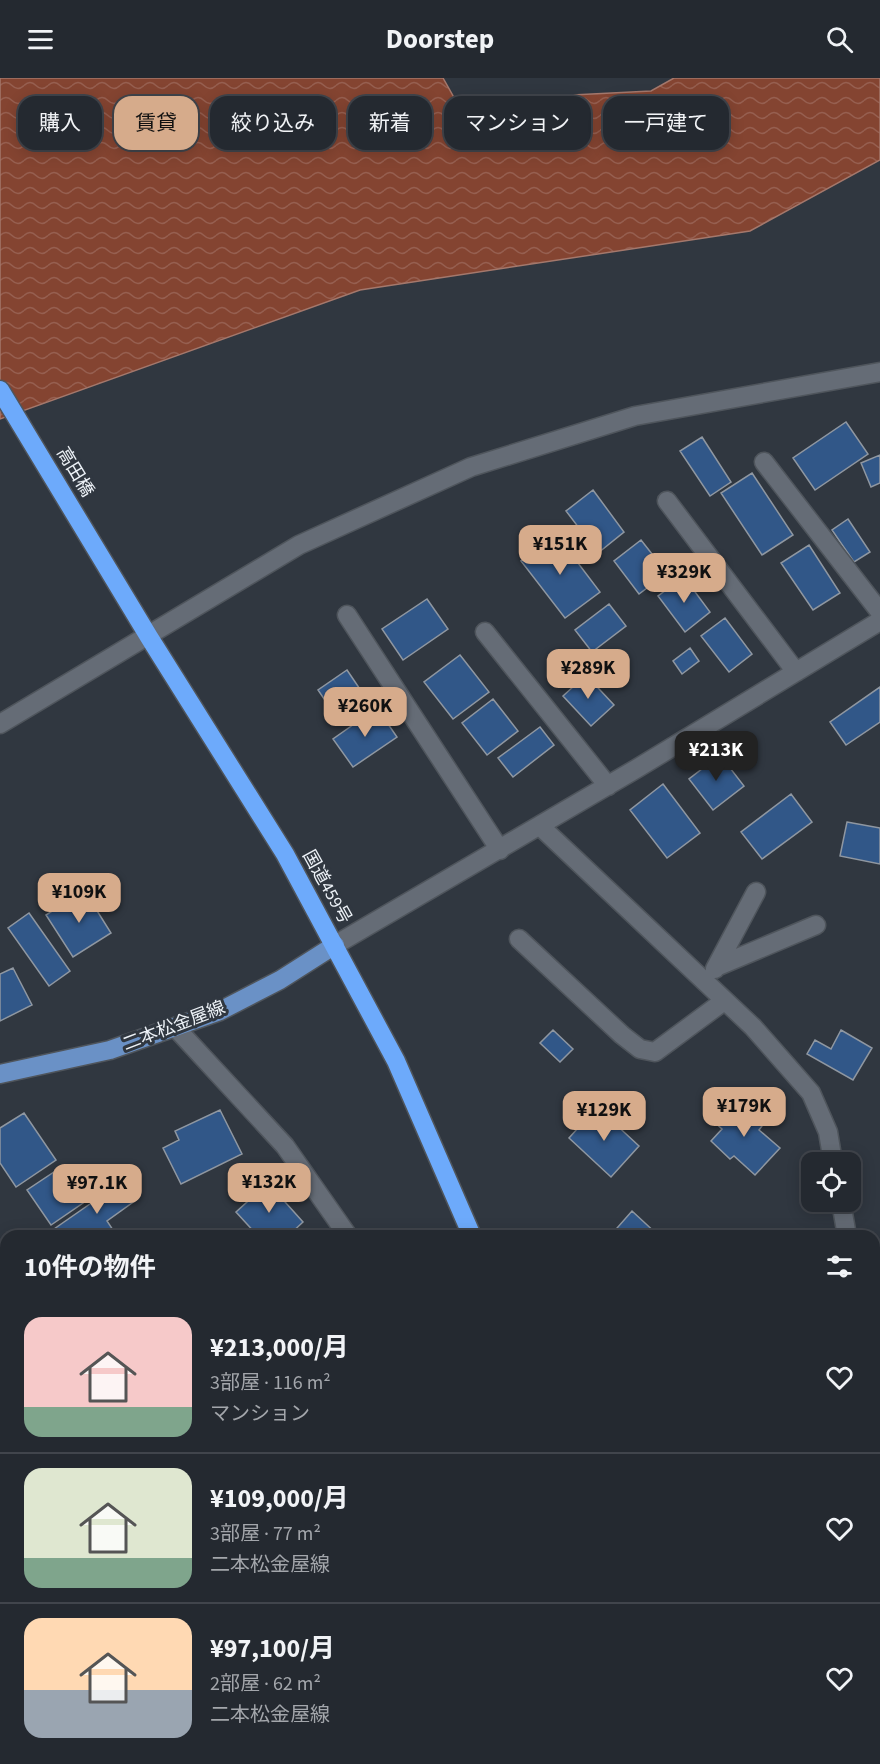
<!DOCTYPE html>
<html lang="ja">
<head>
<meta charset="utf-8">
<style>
	body { margin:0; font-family:"Source Sans 3","Noto Sans JP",sans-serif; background:#2c3138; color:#f1f3f6; height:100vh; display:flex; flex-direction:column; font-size:22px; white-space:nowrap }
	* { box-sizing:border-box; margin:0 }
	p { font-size:20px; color:#a3a6ab }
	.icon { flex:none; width:33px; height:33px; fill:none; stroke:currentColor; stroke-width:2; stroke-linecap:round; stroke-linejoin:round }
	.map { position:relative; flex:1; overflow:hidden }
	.drawer { position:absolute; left:0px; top:1152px; width:880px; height:534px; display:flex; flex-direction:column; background:#242930; border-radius:18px 18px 0 0; box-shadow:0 3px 15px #0003,0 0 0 2px #41454c }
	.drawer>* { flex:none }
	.top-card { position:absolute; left:18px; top:18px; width:844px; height:54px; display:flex; gap:12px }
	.buttons { position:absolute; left:801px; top:1074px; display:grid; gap:12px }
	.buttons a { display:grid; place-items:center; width:60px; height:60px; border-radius:12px; background:#242930; box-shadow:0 3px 15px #0003,0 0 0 2px #41454c; font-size:30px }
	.price { position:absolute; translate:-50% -51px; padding:0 14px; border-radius:12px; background:#d6ab8b; color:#111; font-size:20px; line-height:39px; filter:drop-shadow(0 2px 3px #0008) }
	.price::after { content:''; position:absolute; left:50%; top:36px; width:18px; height:14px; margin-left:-9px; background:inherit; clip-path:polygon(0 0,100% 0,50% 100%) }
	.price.active { background:#222; color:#fff }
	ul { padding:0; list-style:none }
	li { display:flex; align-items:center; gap:18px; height:150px; padding:0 24px }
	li+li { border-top:2px solid #41454c }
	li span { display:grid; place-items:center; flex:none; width:168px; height:120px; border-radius:18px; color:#555 }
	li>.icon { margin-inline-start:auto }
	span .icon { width:72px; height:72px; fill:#fffc; stroke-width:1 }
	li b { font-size:26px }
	h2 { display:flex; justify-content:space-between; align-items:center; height:72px; padding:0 24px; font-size:26px }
	.chip { padding:0 21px; border-radius:18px; background:#242930; box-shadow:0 3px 15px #0003,0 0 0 2px #41454c; font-size:21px; line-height:54px }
	.chip.active { background:#d6ab8b; color:#111 }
	header { display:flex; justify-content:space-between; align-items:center; height:78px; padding:0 24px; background:#242930; font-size:27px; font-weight:700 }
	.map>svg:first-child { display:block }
	.water { fill:url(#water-waves); stroke:#a4786c; stroke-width:1.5 }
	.building { fill:#315788; stroke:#8f97a1; stroke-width:1.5 }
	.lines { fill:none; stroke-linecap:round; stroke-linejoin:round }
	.minor-casing { stroke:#4f555c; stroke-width:21 }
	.major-casing { stroke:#4f555c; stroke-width:21 }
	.highway-casing { stroke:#4f555c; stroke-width:21 }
	.minor { stroke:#656c76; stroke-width:18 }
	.major { stroke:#6a91c6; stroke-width:18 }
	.highway { stroke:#6daafb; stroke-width:18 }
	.labels { text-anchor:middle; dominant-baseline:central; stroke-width:6; stroke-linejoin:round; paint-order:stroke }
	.street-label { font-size:18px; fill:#edf2f7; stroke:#303740 }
</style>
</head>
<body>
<header><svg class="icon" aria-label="menu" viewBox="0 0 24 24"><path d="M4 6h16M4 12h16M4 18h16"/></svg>Doorstep<svg class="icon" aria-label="search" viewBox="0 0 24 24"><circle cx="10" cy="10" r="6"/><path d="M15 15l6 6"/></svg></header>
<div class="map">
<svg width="880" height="1686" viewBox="0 0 880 1686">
	<defs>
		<pattern id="water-waves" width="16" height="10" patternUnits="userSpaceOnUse" patternTransform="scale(1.5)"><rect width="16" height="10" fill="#844431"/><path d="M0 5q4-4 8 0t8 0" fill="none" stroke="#965f50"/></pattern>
	</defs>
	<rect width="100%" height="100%" fill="#303740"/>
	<!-- water -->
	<path class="water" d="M 0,0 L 443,0 L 456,23 L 651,13 L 674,0 L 880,0 L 880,82 L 750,153 L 360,212 L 0,341 Z"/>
	<!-- building -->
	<path class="building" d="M 846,344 L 868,376 L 815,412 L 793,380 Z
		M 702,359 L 731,404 L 710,418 L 680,373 Z
		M 880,377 L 880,405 L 871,409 L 861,385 Z
		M 752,395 L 793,457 L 762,477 L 721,415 Z
		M 593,412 L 624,454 L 598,475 L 566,433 Z
		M 848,441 L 870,474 L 854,484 L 832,452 Z
		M 556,456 L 600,514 L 565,540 L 521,483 Z
		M 641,462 L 667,495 L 639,516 L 614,483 Z
		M 809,467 L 840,515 L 813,532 L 781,485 Z
		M 684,499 L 710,534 L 685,554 L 658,518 Z
		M 427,521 L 448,551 L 403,582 L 382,551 Z
		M 609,526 L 626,548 L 592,574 L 575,552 Z
		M 725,540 L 752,576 L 729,594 L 701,558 Z
		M 690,570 L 699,583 L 682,596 L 673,583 Z
		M 460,577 L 489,614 L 453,641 L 424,604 Z
		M 347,592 L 366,620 L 337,640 L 318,612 Z
		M 586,597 L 614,627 L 591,648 L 563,618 Z
		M 880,609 L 880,644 L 846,667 L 830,644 Z
		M 493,621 L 518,653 L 487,677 L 462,645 Z
		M 377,630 L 397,659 L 353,689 L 333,661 Z
		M 540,649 L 554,667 L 513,699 L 498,680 Z
		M 720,677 L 744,708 L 713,732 L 689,701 Z
		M 663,706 L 700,755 L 667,780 L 630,732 Z
		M 791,716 L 812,744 L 762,781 L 741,754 Z
		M 847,744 L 880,750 L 880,786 L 840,778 Z
		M 84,812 L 111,855 L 73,879 L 46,837 Z
		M 29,835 L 70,893 L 49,908 L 8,850 Z
		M 13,890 L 32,927 L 0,943 L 0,896 Z
		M 553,952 L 573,971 L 560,984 L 540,965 Z
		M 841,952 L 872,970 L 853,1002 L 807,976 L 815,962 L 831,971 Z
		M 746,1026 L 765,1044 L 759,1052 L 780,1070 L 755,1097 L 734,1078 L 730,1081 L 711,1063 L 722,1051 L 711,1041 L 722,1029 L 734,1039 Z
		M 597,1029 L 639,1068 L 611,1099 L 569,1060 Z
		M 220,1032 L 242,1076 L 181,1106 L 163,1070 L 179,1062 L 175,1053 Z
		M 24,1035 L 56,1082 L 16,1109 L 0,1085 L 0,1050 Z
		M 60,1090 L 83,1125 L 51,1147 L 27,1112 Z
		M 123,1103 L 136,1122 L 107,1143 L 115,1155 L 111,1158 L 44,1158 Z
		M 268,1105 L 303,1144 L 288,1158 L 258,1158 L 236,1134 Z
		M 632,1133 L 659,1158 L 610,1158 Z
		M 876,1170 L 880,1172 L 880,1190 L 874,1187 Z
		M 62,1680 L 90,1680 L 84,1686 L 68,1686 Z
		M 213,1680 L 226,1680 L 216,1686 Z
		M 317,1680 L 353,1680 L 357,1686 L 321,1686 Z"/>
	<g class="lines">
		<!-- minor casing -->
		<g class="minor-casing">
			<path id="minor" d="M 764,384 L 880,534
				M 667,423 L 796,594
				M 347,537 L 500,772
				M 485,554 L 608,708
				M 0,646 L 299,467 L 471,389 L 635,338 L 880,294
				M 540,748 L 753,949 L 811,1015 L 828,1054 L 833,1084
				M 519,861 L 622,957 L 640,971 L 655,974 L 724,923
				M 335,867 L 636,691 L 880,543
				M 716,889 L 816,847
				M 715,891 L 756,814
				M 175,949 L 285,1068 L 348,1158
				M 841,1124 L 847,1158
				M 0,1251 L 6,1261
				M 268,1680 L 272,1686"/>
		</g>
		<!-- major casing -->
		<g class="major-casing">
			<path id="major" d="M 0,996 L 110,972 L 220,933 L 280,902 L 335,867"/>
		</g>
		<!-- highway casing -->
		<g class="highway-casing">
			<path id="highway" d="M 0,312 L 149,559 L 285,776 L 396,983 L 472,1158
				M 647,1680 L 649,1686"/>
		</g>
		<!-- minor -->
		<use href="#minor" class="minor"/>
		<!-- major -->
		<use href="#major" class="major"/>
		<!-- highway -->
		<use href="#highway" class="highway"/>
	</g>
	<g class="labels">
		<!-- street labels -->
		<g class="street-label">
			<text transform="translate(75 394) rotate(59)">高田橋</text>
			<text transform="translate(327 809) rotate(61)">国道459号</text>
			<text transform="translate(174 948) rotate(-21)">二本松金屋線</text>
		</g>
	</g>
</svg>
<div class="buttons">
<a><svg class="icon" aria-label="locate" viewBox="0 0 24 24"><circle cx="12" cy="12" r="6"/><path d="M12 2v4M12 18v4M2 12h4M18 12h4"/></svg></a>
</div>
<b class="price" style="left:560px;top:498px">¥151K</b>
<b class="price" style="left:684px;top:526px">¥329K</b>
<b class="price" style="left:588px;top:622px">¥289K</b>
<b class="price" style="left:365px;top:660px">¥260K</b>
<b class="price active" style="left:716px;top:704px">¥213K</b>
<b class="price" style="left:79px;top:846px">¥109K</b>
<b class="price" style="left:744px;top:1060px">¥179K</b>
<b class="price" style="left:604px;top:1064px">¥129K</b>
<b class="price" style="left:269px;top:1136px">¥132K</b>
<b class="price" style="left:97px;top:1137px">¥97.1K</b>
<div class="top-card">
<a class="chip">購入</a>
<a class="chip active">賃貸</a>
<a class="chip">絞り込み</a>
<a class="chip">新着</a>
<a class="chip">マンション</a>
<a class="chip">一戸建て</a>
</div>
<section class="drawer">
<h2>10件の物件<svg class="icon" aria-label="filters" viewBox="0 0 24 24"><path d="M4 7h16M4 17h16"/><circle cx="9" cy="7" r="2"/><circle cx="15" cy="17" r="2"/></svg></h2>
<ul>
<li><span style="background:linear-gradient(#f6c9c9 75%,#7fa58c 0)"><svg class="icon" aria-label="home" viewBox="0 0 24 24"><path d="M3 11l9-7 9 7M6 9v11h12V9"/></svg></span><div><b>¥213,000/月</b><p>3部屋 · 116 m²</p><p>マンション</p></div><svg class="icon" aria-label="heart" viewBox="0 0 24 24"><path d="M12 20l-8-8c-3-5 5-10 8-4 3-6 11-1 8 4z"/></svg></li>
<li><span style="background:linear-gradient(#dfe7d0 75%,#7fa58c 0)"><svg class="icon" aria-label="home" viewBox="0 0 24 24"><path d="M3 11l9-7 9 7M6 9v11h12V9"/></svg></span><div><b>¥109,000/月</b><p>3部屋 · 77 m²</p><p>二本松金屋線</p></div><svg class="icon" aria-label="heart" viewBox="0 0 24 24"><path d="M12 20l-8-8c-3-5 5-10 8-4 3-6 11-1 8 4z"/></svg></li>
<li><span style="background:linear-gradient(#ffd9b3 60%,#9aa5b1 0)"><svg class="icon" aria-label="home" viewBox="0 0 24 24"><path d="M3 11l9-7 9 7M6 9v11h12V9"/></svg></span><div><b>¥97,100/月</b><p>2部屋 · 62 m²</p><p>二本松金屋線</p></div><svg class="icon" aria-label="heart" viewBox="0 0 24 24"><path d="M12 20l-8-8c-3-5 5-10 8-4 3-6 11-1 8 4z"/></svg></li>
</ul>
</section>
</div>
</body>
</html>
